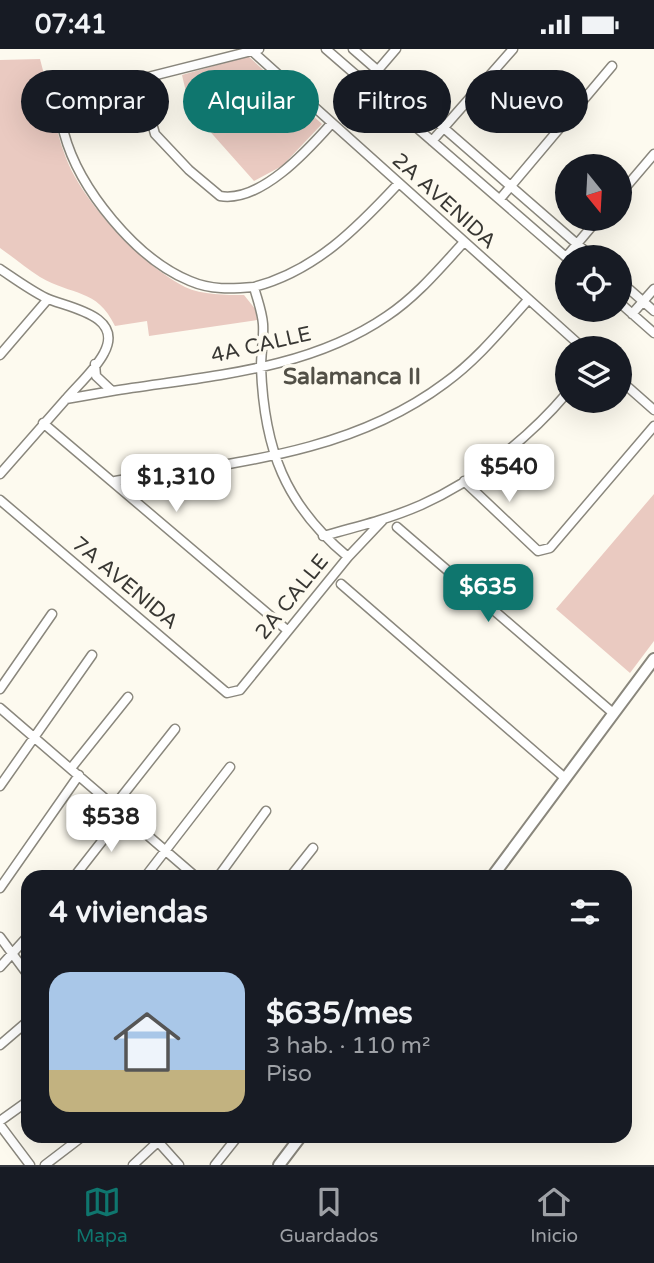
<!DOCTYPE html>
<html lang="es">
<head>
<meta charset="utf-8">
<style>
	body { margin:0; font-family:"Varela Round",sans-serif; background:#20242c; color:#f1f3f6; height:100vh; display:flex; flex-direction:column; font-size:26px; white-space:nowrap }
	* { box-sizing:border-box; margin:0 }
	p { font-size:23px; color:#9ea1a6 }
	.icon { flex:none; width:38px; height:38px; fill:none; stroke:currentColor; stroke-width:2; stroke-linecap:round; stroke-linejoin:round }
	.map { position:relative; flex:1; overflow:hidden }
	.panel { position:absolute; left:21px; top:821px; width:611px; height:273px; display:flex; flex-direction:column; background:#171b24; border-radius:21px; box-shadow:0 7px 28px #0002 }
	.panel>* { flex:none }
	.hud { position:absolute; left:21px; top:21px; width:612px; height:63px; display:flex; gap:14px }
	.needle { width:46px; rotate:162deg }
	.tools { position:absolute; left:555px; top:105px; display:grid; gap:14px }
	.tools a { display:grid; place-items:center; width:77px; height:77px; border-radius:50%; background:#171b24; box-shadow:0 7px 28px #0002; font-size:35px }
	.price { position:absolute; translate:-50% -60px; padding:0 16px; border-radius:14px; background:#fff; color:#222; font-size:23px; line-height:46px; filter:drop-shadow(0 2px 4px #0008) }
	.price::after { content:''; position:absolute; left:50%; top:42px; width:21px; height:16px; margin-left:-10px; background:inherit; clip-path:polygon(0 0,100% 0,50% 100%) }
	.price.active { background:#0f766e; color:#fff }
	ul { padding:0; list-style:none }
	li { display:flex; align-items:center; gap:21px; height:175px; padding:0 28px }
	li span { display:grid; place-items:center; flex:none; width:196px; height:140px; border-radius:21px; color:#555 }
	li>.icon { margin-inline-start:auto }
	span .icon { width:84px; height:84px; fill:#fffc; stroke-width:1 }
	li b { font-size:30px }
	h2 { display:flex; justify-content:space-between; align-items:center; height:84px; padding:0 28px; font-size:30px }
	.pill { padding:0 24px; border-radius:32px; background:#171b24; box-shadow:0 7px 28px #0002; font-size:24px; line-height:63px }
	.pill.active { background:#0f766e; color:#fff }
	.status { display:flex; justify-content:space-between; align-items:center; height:49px; padding:0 35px; background:#171b24; direction:ltr }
	.status svg { height:19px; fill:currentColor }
	.tab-bar { display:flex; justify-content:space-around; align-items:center; height:98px; border-top:2px solid #363941; background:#171b24; font-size:19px; color:#9ea1a6 }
	.tab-bar a { display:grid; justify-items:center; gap:4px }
	.tab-bar .active { color:#0f766e }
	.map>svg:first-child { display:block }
	.green { fill:#eacac1 }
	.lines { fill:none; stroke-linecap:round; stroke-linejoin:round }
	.minor-casing { stroke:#8a877d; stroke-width:11 }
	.secondary-casing { stroke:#8a877d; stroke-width:14 }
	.minor { stroke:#fff; stroke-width:8 }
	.secondary { stroke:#fff; stroke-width:10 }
	.labels { text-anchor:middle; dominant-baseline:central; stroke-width:7; stroke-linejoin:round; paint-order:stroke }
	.street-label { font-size:21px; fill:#383733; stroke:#fdfaef }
	.neighbourhood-label { font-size:23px; font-weight:bold; fill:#525047; stroke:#fdfaef }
</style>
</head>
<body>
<div class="status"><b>07:41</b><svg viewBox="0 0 49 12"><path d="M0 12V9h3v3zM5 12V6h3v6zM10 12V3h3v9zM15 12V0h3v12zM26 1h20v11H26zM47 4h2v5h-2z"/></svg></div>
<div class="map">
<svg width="654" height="1116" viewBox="0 0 654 1116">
	<rect width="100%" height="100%" fill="#fdfaef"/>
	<!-- green -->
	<path class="green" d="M 248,7 L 322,75 L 282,117 L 254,132 L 190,60 L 182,26 Z
		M 40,10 C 49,42 54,78 66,109 C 83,154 142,216 185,238 C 202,246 226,246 244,246 L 256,261 L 257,271 L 149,287 L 147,272 L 115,277 C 97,239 72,247 40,228 C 26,219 13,208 0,199 L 0,11 Z
		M 654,445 L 654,592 L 630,624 L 556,560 Z"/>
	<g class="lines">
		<!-- minor casing -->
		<g class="minor-casing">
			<path id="minor" d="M 259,0 L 65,49 C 56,61 61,71 64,84 C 79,140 136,210 190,232 C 211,241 231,240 254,238 C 257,250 262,262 263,275 C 264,289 261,304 261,318 C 264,400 285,456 348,508
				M 326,0 L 567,209
				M 353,0 L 592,208
				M 252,2 L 583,299
				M 140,31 L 155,85 L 189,121 L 220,147 C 260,154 307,102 331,75
				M 366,35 L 396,0
				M 432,92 L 513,0
				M 620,145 L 654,105
				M 500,150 L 612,17
				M 566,208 L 598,170
				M 0,220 C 15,230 30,241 46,249 C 64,258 125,265 104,304 C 96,320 78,336 66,350
				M 620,232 L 654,262
				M 254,238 C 315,222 356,180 398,135
				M 620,254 L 654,284
				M 632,265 L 654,240
				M 0,306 L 48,250
				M 95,315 L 96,327 L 112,342 C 206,327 307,322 387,267 C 417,247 440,219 464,193
				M 620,331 L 654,361
				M 43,374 L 287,581
				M 0,425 L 66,350 L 112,342
				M 115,432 C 230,414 349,406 445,334 C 477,311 502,280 528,251
				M 464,432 L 538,502 L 550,499 L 654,377
				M 0,451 L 227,644 L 240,641 L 348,508 L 383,471
				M 397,478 L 613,664
				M 323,487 C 356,478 389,470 421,456 C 475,432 529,389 567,344
				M 341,535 L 565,729
				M 0,640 L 52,565
				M 0,659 L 196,828
				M 72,718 L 128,648
				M 0,737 L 92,606
				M 115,756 L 175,680
				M 74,828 L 124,764
				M 145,828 L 230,718
				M 218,828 L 266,762
				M 290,828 L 313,799
				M 0,839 L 79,726
				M 0,888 L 28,926
				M 0,918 L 28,887
				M 0,996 L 28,972
				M 0,1072 L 28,1052
				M 0,1076 L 30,1116
				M 153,1087 L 179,1116
				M 45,1116 L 83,1087
				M 133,1116 L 164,1087
				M 215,1116 L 238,1087"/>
		</g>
		<!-- secondary casing -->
		<g class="secondary-casing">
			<path id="secondary" d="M 492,828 L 654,610
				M 279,1116 L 301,1087"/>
		</g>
		<!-- minor -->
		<use href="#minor" class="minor"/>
		<!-- secondary -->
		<use href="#secondary" class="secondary"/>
	</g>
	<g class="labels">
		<!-- street labels -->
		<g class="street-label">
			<text transform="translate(444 152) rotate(42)">2A AVENIDA</text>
			<text transform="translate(261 296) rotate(-13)">4A CALLE</text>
			<text transform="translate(125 534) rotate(40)">7A AVENIDA</text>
			<text transform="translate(292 548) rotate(-51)">2A CALLE</text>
		</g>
		<!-- neighbourhood labels -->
		<g class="neighbourhood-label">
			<text x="352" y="328">Salamanca II</text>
		</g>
	</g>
</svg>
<div class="tools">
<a><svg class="needle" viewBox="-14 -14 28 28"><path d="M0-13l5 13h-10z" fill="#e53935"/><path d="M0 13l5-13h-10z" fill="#9ea1a6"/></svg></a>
<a><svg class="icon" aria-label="locate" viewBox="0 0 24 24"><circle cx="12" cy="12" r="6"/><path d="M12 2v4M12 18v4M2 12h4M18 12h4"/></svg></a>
<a><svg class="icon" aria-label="layers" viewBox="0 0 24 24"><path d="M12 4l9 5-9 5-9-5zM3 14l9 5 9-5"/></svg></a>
</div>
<b class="price" style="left:509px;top:455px">$540</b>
<b class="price" style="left:176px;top:465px">$1,310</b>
<b class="price active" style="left:488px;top:575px">$635</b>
<b class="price" style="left:111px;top:805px">$538</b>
<div class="hud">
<a class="pill">Comprar</a>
<a class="pill active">Alquilar</a>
<a class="pill">Filtros</a>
<a class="pill">Nuevo</a>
</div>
<section class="panel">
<h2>4 viviendas<svg class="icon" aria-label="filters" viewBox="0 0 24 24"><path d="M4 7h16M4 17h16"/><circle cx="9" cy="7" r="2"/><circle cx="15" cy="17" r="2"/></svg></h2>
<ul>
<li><span style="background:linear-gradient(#a9c7e8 70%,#c2b280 0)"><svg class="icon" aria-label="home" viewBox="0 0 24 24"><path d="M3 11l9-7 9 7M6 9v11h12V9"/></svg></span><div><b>$635/mes</b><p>3 hab. · 110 m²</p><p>Piso</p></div></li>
</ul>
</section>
</div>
<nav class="tab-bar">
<a class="active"><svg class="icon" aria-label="map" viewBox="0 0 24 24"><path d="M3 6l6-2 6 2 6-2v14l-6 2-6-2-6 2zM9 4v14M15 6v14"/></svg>Mapa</a>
<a><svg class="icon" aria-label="saved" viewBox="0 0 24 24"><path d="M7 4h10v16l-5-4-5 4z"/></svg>Guardados</a>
<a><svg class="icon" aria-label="home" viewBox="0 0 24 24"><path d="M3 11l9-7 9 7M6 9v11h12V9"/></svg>Inicio</a>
</nav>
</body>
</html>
